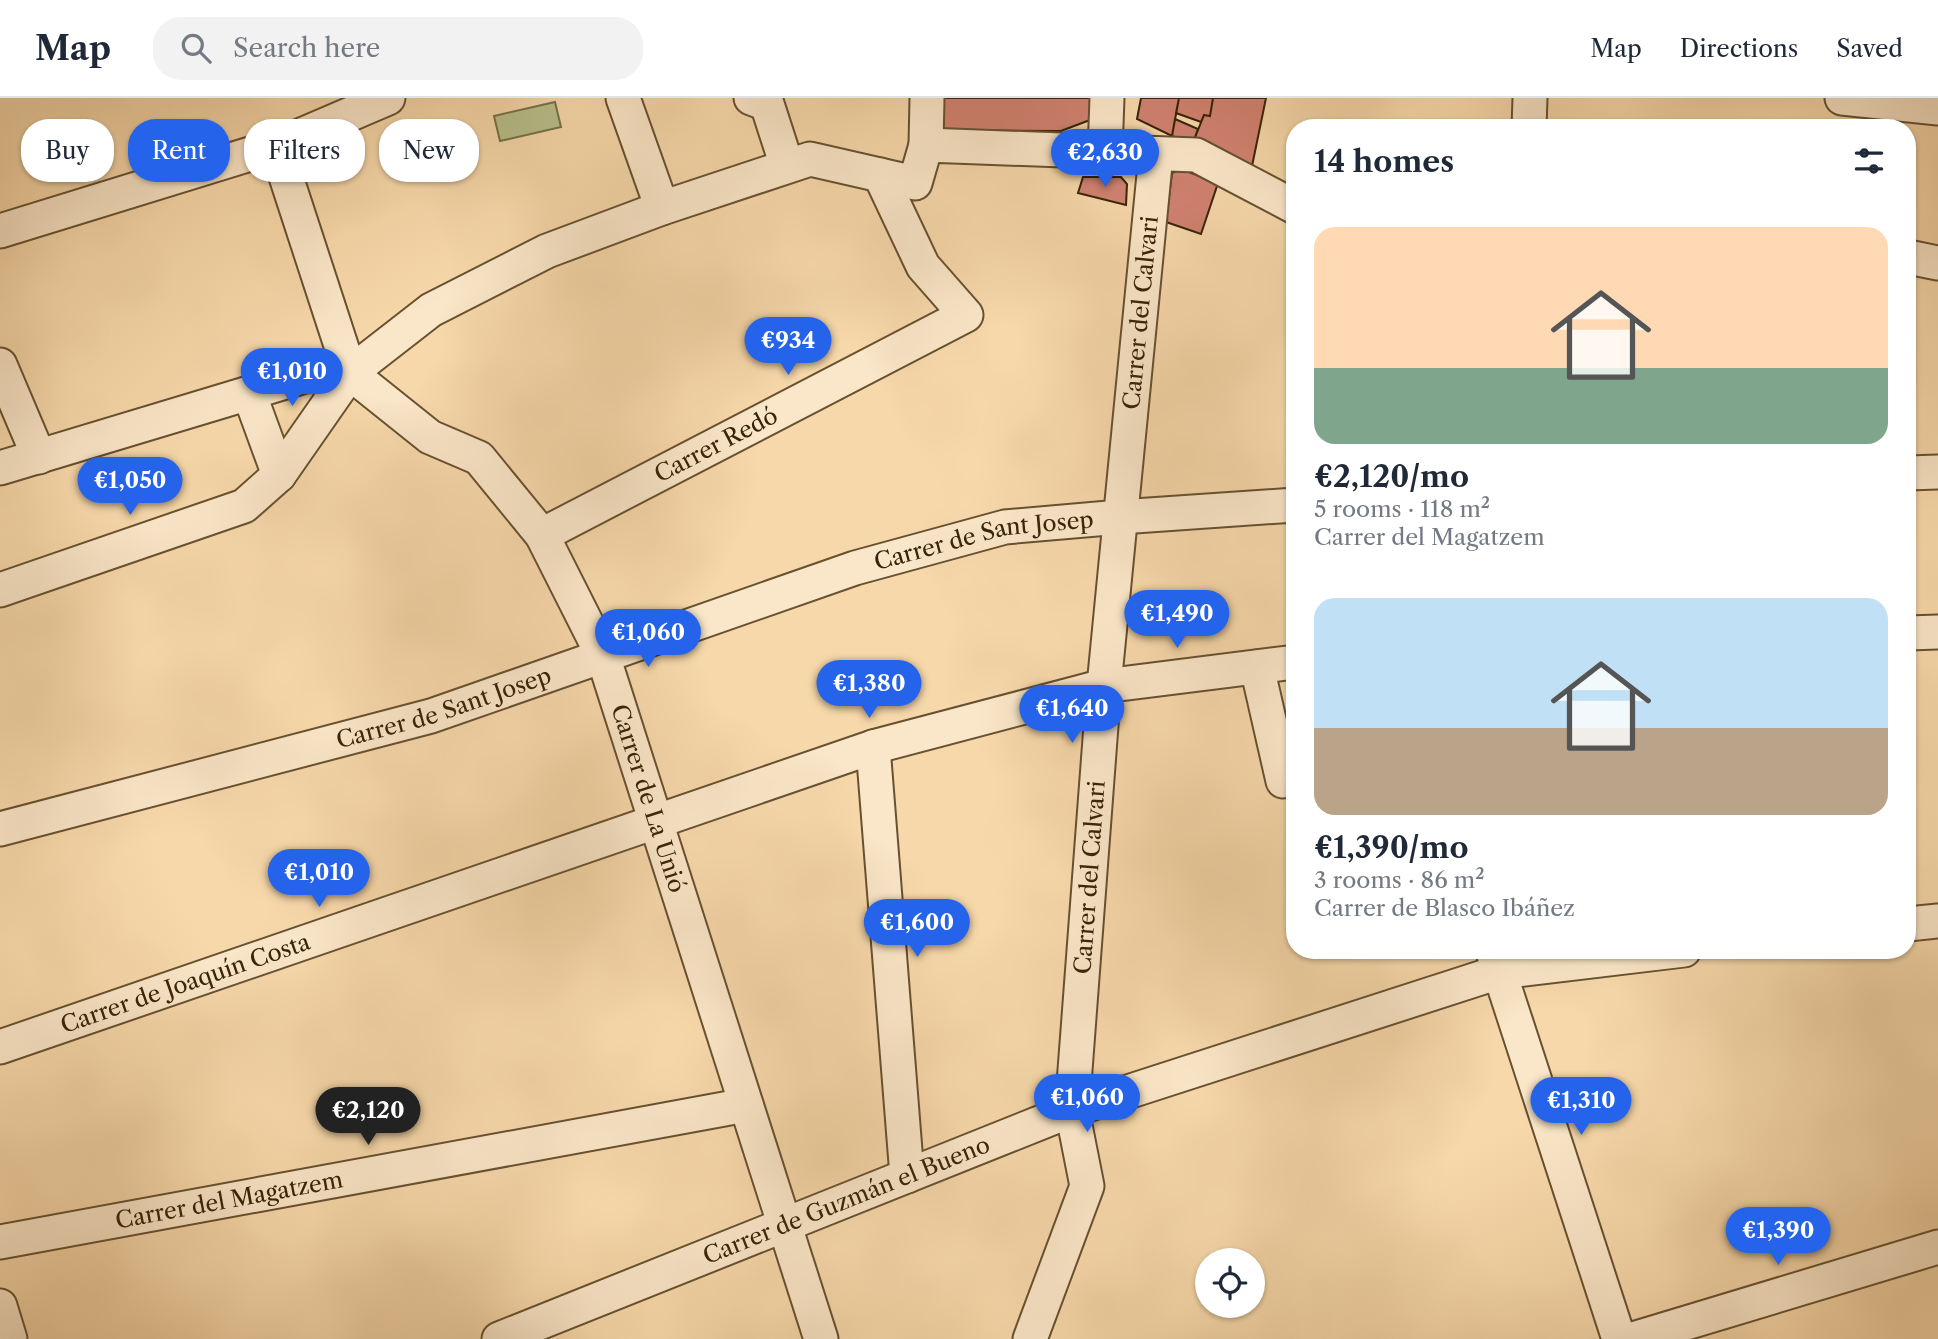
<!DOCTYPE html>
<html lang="en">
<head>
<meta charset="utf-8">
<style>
	body { margin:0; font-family:"Libre Caslon Text",serif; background:#f2f2f3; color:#1f2937; height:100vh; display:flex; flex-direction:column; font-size:26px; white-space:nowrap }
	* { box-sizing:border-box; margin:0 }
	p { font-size:23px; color:#747a83 }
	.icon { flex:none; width:38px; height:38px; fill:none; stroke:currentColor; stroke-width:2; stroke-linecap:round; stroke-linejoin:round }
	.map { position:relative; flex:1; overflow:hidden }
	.details { position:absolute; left:1286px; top:21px; width:630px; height:840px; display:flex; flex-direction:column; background:#fff; border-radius:28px; box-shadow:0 2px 5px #0004 }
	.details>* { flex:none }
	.guide { position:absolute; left:21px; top:21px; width:665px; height:63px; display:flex; gap:14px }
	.controls { position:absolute; left:1195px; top:1150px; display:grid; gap:14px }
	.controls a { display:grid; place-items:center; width:70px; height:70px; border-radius:50%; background:#fff; box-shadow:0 2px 5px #0004; font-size:35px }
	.price { position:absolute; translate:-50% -60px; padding:0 16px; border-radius:24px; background:#2563eb; color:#fff; font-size:23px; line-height:46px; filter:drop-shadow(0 2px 4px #0008) }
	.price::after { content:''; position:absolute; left:50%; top:42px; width:21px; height:16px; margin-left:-10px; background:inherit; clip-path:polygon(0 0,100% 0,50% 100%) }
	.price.on { background:#222; color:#fff }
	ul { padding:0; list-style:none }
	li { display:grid; align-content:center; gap:14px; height:371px; padding:0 28px }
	li span { display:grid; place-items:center; height:217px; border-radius:21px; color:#555 }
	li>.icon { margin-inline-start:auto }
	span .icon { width:126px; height:126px; fill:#fffc; stroke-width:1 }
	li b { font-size:30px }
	h2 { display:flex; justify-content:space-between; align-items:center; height:84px; padding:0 28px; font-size:30px }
	.pill { padding:0 24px; border-radius:28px; background:#fff; box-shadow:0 2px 5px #0004; font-size:24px; line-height:63px }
	.pill.on { background:#2563eb; color:#fff }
	header { display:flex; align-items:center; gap:42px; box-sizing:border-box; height:98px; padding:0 35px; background:#fff; border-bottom:2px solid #e0e1e3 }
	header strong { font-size:33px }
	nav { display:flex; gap:38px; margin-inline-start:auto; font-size:24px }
	.search { width:490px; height:63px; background:#f2f2f3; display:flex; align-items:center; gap:18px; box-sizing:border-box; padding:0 24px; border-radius:28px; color:#747a83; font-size:26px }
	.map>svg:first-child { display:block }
	.green { fill:#b8c08c; stroke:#78724a; stroke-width:2 }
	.building { fill:#d08170; stroke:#372408; stroke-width:2 }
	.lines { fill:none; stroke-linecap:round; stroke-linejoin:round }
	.minor-casing { stroke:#675130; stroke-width:37 }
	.minor { stroke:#fae6c8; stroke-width:33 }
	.labels { text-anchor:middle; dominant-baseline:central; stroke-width:5; stroke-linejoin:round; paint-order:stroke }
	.street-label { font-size:23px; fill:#372408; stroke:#fae6c8 }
</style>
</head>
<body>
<header>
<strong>Map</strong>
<div class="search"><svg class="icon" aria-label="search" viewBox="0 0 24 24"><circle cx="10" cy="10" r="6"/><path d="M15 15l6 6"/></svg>Search here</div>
<nav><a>Map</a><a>Directions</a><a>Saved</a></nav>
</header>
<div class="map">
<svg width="1938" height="1241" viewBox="0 0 1938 1241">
	<rect width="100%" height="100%" fill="#f7d8aa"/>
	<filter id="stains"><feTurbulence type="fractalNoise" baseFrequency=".00286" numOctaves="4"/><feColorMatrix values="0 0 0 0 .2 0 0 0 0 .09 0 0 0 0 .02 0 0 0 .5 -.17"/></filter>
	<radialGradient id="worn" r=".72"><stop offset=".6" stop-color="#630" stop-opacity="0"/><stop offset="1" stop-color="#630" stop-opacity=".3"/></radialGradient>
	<!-- green -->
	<path class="green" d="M 555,4 L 561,29 L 500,43 L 494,18 Z"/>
	<!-- building -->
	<path class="building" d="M 938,0 L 1091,0 L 1090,22 L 1061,33 L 937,32 Z
		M 1141,0 L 1179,0 L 1172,38 L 1137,21 Z
		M 1179,0 L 1213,0 L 1210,18 L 1204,17 L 1201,24 L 1176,15 Z
		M 1213,0 L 1266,0 L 1251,73 L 1192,47 L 1204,17 L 1210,18 Z
		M 1175,21 L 1198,31 L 1192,47 L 1172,38 Z
		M 1181,71 L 1218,85 L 1201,136 L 1166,124 L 1172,75 Z
		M 1083,79 L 1121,79 L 1127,86 L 1126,107 L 1078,95 Z"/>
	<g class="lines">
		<!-- minor casing -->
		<g class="minor-casing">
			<g id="minor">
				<path d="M 623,0 L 662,110"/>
				<path d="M 751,0 L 767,6 L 787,68"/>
				<path d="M 1842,0 L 1938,10"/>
				<path d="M 1529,30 L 1530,0"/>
				<path d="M 926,47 L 927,0"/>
				<path id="s1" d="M 276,48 L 350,275 L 430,339 L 479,360 L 542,437 L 603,558 L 821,1241"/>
				<path d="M 1105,54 L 1107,0"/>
				<path d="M 0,133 L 276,48 L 388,0"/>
				<path d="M 1908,159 L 1938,165"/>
				<path d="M 0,267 L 39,359"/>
				<path d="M 0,370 L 249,295"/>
				<path d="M 1908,375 L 1938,374"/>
				<path d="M 279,377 L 249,295 L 305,278 L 350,275"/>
				<path id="s2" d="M 542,437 L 966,217 L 923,168 L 880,77"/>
				<path d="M 0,492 L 244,408 L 279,377 L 350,275 L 431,212 L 547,153 L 662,110 L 810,61 L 915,85 L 926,47 L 1196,57 L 1295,109"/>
				<path d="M 1908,535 L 1938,534"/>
				<path d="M 1257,569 L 1283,683 L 1295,679"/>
				<path d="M 873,649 L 907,1078"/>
				<path id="s3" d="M 0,731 L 431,618 L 855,470 L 1005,429 L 1120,419 L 1295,407"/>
				<path d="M 1908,826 L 1938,823"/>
				<path d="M 1493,854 L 1619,1241"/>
				<path id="s4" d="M 0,949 L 873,649 L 1104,588 L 1295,564"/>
				<path id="s5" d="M 0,1144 L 746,1007"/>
				<path d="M 0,1208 L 10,1241"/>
				<path id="s6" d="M 499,1241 L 1072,1012 L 1499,874 L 1684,852"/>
				<path id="s7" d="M 1030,1241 L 1087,1088 L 1072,1012 L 1104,588 L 1156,56"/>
				<path d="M 1633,1241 L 1938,1149"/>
			</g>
		</g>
		<!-- minor -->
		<use href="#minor" class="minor"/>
	</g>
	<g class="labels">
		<!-- street labels -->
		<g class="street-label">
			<text stroke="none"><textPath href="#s7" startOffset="1041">Carrer del Calvari</textPath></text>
			<text stroke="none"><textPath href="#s2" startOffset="196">Carrer Redó</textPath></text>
			<text stroke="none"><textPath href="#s3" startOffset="1027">Carrer de Sant Josep</textPath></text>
			<text stroke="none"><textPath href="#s3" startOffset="460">Carrer de Sant Josep</textPath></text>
			<text stroke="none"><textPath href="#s1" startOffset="779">Carrer de La Unió</textPath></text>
			<text stroke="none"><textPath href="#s7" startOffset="474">Carrer del Calvari</textPath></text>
			<text stroke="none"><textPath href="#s4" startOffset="196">Carrer de Joaquín Costa</textPath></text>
			<text stroke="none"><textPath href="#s5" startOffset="233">Carrer del Magatzem</textPath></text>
			<text stroke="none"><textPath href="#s6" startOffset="374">Carrer de Guzmán el Bueno</textPath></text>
		</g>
	</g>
	<rect width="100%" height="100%" filter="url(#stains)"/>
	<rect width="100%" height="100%" fill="url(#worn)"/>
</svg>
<div class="controls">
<a><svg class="icon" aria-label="locate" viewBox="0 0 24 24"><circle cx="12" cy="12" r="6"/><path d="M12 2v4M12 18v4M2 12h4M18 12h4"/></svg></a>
</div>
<b class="price" style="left:1105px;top:91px">€2,630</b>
<b class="price" style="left:788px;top:279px">€934</b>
<b class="price" style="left:292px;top:310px">€1,010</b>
<b class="price" style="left:130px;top:419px">€1,050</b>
<b class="price" style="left:1177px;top:552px">€1,490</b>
<b class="price" style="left:648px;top:571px">€1,060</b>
<b class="price" style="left:869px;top:622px">€1,380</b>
<b class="price" style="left:1072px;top:647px">€1,640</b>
<b class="price" style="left:319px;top:811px">€1,010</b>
<b class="price" style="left:917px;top:861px">€1,600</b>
<b class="price" style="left:1087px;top:1036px">€1,060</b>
<b class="price" style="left:1581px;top:1039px">€1,310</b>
<b class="price on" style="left:368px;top:1049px">€2,120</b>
<b class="price" style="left:1778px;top:1169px">€1,390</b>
<div class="guide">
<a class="pill">Buy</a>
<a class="pill on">Rent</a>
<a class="pill">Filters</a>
<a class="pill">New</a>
</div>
<section class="details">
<h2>14 homes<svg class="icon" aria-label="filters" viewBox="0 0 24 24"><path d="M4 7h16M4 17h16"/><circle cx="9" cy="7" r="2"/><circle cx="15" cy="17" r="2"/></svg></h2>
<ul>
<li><span style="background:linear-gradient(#ffd9b3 65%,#7fa58c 0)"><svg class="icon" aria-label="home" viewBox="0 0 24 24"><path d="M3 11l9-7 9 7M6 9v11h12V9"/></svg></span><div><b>€2,120/mo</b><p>5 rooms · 118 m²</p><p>Carrer del Magatzem</p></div></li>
<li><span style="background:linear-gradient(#bfe0f5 60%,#b9a48a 0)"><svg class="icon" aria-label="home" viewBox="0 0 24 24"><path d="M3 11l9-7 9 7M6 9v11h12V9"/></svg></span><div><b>€1,390/mo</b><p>3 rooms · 86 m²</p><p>Carrer de Blasco Ibáñez</p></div></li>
</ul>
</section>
</div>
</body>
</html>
